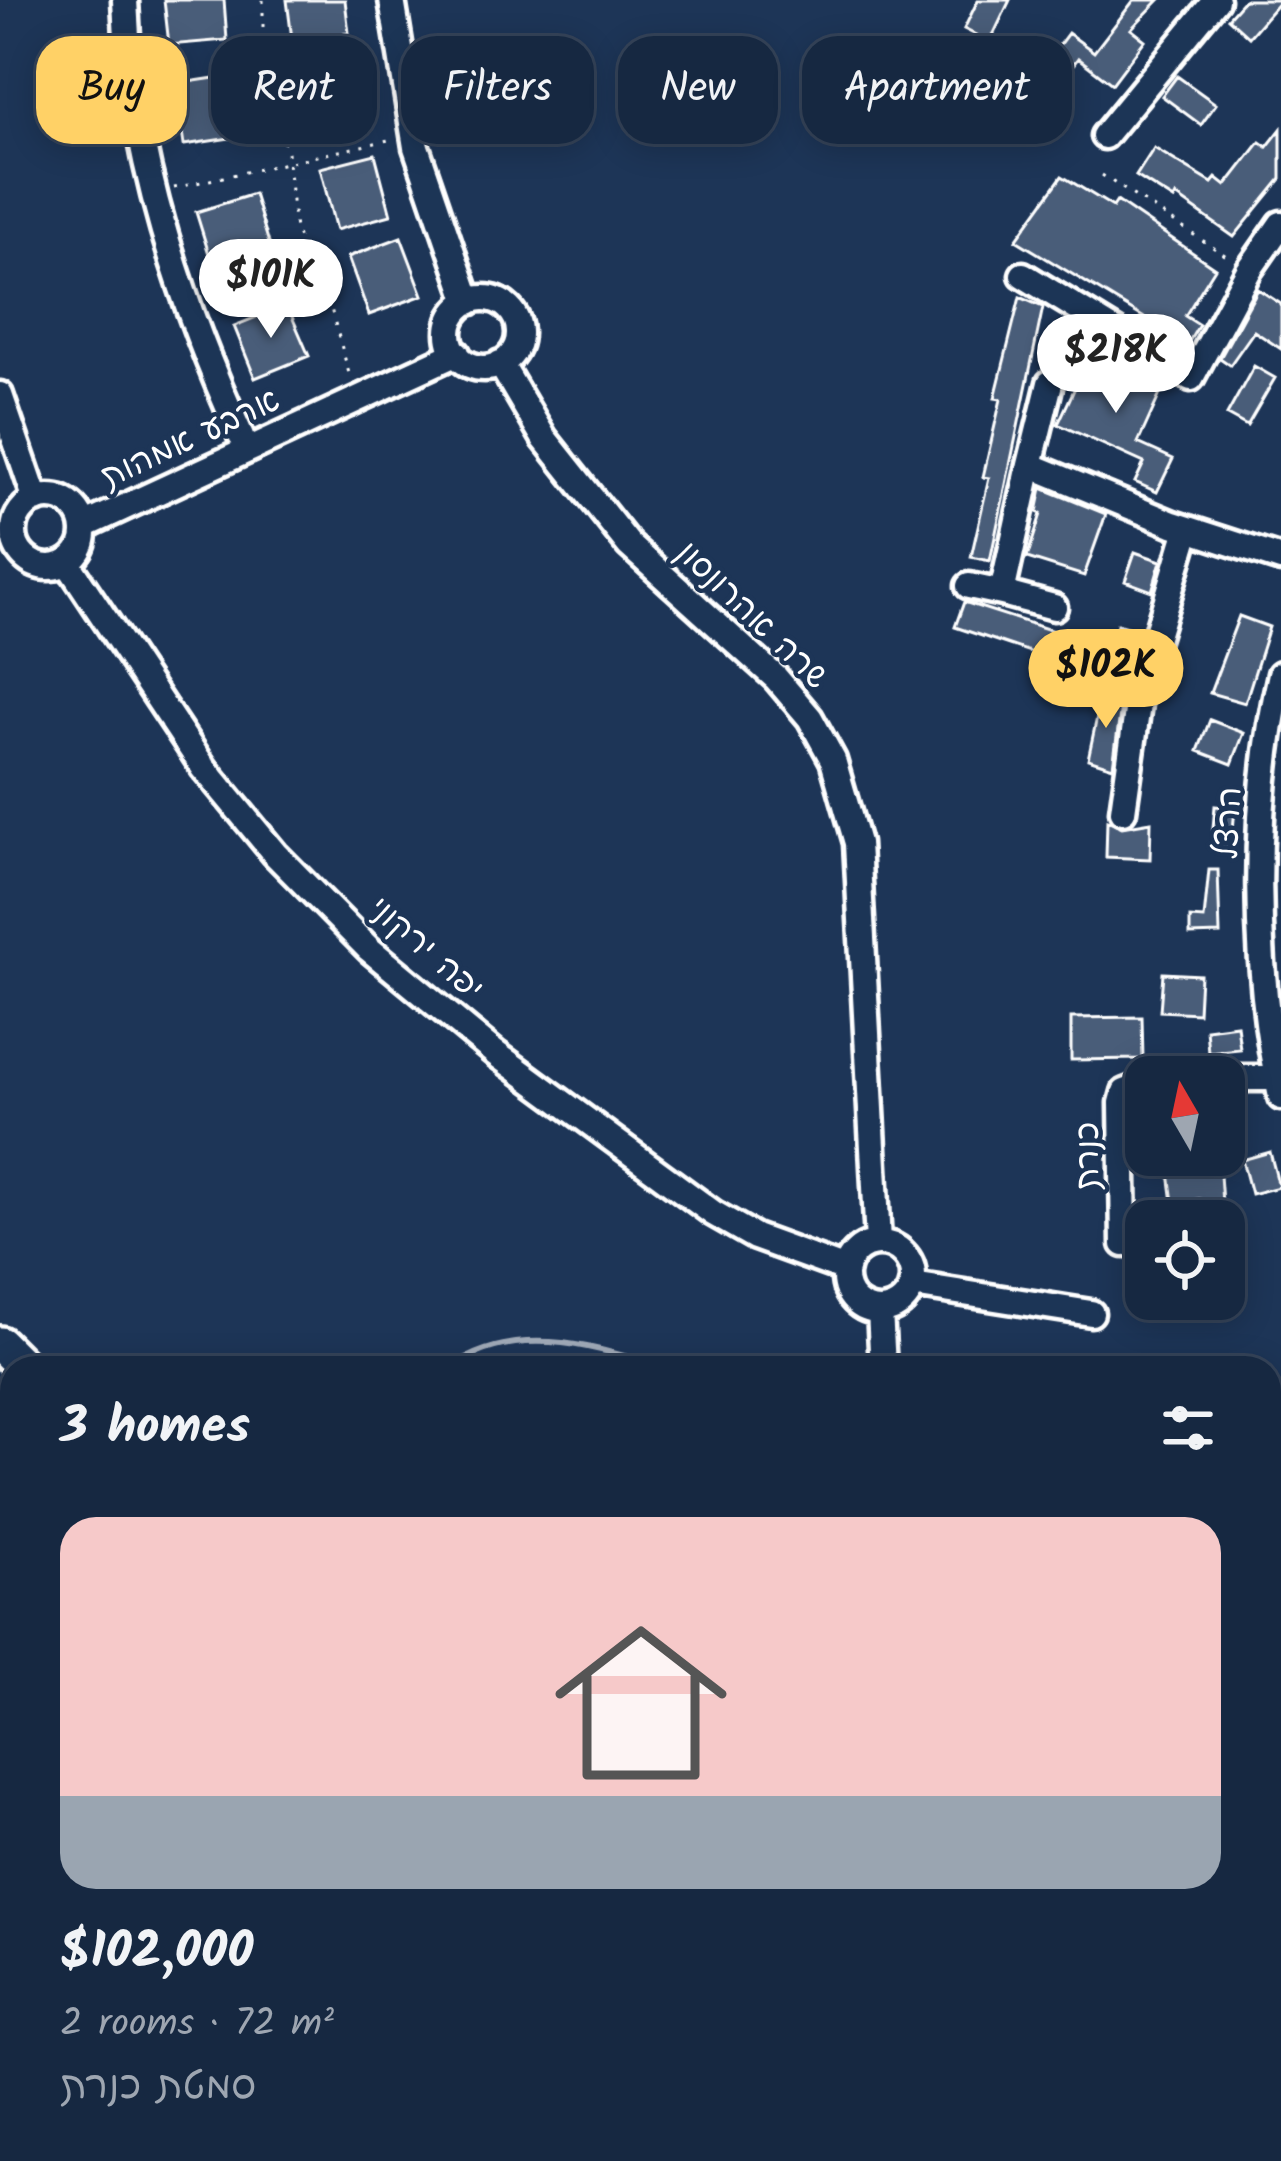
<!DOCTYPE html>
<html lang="en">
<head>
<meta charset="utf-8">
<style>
	body { margin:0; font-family:Kalam,"Playpen Sans Hebrew",sans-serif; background:#23344c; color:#f1f3f6; height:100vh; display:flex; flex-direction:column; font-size:45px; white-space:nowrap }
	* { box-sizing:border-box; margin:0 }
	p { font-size:39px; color:#9ea6b1 }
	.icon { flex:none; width:66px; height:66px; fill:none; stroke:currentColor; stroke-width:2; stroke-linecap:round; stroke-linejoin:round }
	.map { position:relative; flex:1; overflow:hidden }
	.drawer { position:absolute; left:0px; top:1356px; width:1281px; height:807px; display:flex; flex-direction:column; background:#162841; border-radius:36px 36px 0 0; box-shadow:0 6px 30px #0003,0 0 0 3px #35445a }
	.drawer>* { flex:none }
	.guide { position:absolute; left:36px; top:36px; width:1209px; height:108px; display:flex; gap:24px }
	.needle { width:78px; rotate:351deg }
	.buttons { position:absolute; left:1125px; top:1056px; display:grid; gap:24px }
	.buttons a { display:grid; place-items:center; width:120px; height:120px; border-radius:24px; background:#162841; box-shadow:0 6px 30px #0003,0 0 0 3px #35445a; font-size:60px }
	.price { position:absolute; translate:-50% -102px; padding:0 27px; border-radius:42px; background:#fff; color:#222; font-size:39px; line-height:78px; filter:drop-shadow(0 3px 6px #0008) }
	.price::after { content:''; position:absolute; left:50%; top:72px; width:36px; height:27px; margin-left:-18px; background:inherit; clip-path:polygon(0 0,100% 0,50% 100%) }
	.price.active { background:#ffd166; color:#111 }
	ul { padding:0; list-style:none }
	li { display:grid; align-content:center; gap:24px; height:636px; padding:0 60px }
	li+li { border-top:3px solid #35445a }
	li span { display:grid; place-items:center; height:372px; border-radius:36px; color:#555 }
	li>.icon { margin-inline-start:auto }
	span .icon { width:216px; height:216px; fill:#fffc; stroke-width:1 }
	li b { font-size:51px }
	h2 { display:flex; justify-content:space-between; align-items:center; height:144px; padding:0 60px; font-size:51px }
	.tag { padding:0 42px; border-radius:36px; background:#162841; box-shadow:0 6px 30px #0003,0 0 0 3px #35445a; font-size:42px; line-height:108px }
	.tag.active { background:#ffd166; color:#111 }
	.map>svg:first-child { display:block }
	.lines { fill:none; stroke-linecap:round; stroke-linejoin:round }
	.stream { stroke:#a0aab8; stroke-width:6 }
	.building { fill:#4a5d79; stroke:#fff; stroke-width:3 }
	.minor-casing { stroke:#fff; stroke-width:33 }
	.major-casing { stroke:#fff; stroke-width:42 }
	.path { stroke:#fff; stroke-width:3; stroke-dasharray:3 9; stroke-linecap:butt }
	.minor { stroke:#1d3557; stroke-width:24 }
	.major { stroke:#1d3557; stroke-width:33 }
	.labels { text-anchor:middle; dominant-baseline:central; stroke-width:9; stroke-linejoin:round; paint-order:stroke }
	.street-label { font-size:33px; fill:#fff; stroke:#1d3557 }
</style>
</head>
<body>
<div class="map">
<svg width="1281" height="2161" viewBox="0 0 1281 2161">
	<rect width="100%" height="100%" fill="#1d3557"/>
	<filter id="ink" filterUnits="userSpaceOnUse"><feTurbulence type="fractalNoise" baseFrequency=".00833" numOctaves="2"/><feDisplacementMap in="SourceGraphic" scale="24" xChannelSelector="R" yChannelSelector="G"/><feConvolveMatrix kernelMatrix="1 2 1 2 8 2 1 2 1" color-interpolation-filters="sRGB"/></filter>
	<g filter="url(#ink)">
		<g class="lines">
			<!-- stream -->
			<path class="stream" d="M 450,1368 C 516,1321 594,1347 667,1368
				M 1269,1694 L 1281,1687
				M 0,1884 L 12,1883"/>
		</g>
		<!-- building -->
		<path class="building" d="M 164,0 L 224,0 L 227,40 L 169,45 Z
			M 287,0 L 345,0 L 349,33 L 292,39 Z
			M 978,0 L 1010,0 L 990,42 L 964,29 Z
			M 1134,0 L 1159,0 L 1131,29 L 1145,40 L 1112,84 L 1078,58 L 1060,83 L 1041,69 L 1068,33 L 1094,52 Z
			M 1244,0 L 1281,0 L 1249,37 L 1228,18 Z
			M 357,60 L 367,119 L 311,129 L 301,69 Z
			M 234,75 L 243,136 L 184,145 L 175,84 Z
			M 1177,76 L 1216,104 L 1201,125 L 1162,96 Z
			M 1281,129 L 1281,179 L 1234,237 L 1176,196 L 1174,200 L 1136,176 L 1154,148 L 1212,183 L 1216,178 L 1226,186 L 1260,142 L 1267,147 Z
			M 375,154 L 391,215 L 336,230 L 320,168 Z
			M 1062,176 L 1113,207 L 1117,201 L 1215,268 L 1185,316 L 1199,325 L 1185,348 L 1154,329 L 1156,325 L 1016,240 Z
			M 254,194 L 272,253 L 214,270 L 196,212 Z
			M 401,237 L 423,295 L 369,315 L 348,257 Z
			M 1258,289 L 1281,304 L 1281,349 L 1254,331 L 1230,365 L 1220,358 Z
			M 1020,297 L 1043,307 L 990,561 L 971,557 L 989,478 L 983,477 L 1001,399 L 995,398 Z
			M 287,305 L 309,356 L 255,378 L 234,326 Z
			M 1091,353 L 1161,392 L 1138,443 L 1173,459 L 1157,492 L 1135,482 L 1144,463 L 1058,424 Z
			M 1254,366 L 1275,378 L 1247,426 L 1227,415 Z
			M 1042,488 L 1106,514 L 1084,576 L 1027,558 L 1041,514 L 1037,512 Z
			M 1135,552 L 1161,561 L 1152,591 L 1125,581 Z
			M 964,602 L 1078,639 L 1069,665 L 955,627 Z
			M 1239,616 L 1269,627 L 1245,703 L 1210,693 Z
			M 1117,624 L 1140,631 L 1129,669 L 1109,664 Z
			M 1102,694 L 1122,698 L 1113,767 L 1088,759 Z
			M 1210,720 L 1244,733 L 1232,764 L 1198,751 Z
			M 1215,806 L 1235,808 L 1231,852 L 1211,850 Z
			M 1107,820 L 1122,827 L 1151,822 L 1150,859 L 1106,857 Z
			M 1209,870 L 1218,870 L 1220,934 L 1190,935 L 1190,918 L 1204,919 Z
			M 1163,973 L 1200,975 L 1198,1013 L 1160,1011 Z
			M 1142,1017 L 1143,1059 L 1071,1060 L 1071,1018 Z
			M 1237,1025 L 1240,1049 L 1208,1052 L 1206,1029 Z
			M 1270,1152 L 1279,1187 L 1251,1194 L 1242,1160 Z
			M 1219,1161 L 1223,1217 L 1200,1219 L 1199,1199 L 1173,1202 L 1169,1173 L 1197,1170 L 1196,1162 Z"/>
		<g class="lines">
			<!-- minor casing -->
			<g class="minor-casing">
				<path id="minor" d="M 125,0 C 130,151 179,300 241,436
					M 392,0 L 416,147 L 469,302
					M 1104,136 L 1216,0
					M 1023,275 L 1191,378 L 1249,270 L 1281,224
					M449 333a35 35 0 1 1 70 0a35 35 0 1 1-70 0Z
					M 500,363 L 544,438 L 629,545 L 776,678 L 810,718 L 833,760 L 857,843 L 878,1243
					M 1050,383 L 1030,465 L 1173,524 L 1281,559
					M 0,395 L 36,500
					M 1030,465 L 1002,593 L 1054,607
					M14 532a35 35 0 1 1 70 0a35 35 0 1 1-70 0Z
					M 84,526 L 457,353
					M 67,562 L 204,768 L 275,854 L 369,949 L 495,1053 L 713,1213 L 755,1237 L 846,1270
					M 969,586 L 1002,593
					M 1281,674 C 1251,801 1253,970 1281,1097
					M 1123,811 L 1140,690 L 1188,529
					M 1224,1078 L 1281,1078
					M845 1277a34 34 0 1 1 68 0a34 34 0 1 1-68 0Z
					M 1124,1244 L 1122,1103 L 1125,1092 L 1146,1084
					M 913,1285 L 1091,1313
					M 880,1311 L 883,1368"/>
			</g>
			<!-- major casing -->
			<g class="major-casing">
				<path id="major" d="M 0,1344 L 24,1368
					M 0,1430 L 12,1442
					M 1269,1961 L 1281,1964
					M 1269,2024 L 1281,2026"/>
			</g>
			<!-- path -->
			<path class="path" d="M 263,0 L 263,84 L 287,152 L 295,230 L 328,298 L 350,377
				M 1102,175 L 1231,259
				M 174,188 L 393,139
				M 0,1731 L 12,1747
				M 637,2151 L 650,2161"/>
			<!-- minor -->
			<use href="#minor" class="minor"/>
			<!-- major -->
			<use href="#major" class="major"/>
		</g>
	</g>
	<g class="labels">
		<!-- street labels -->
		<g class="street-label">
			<text transform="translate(191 440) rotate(-25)">ארבע אמהות</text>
			<text transform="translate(751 616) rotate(44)">שרה אהרונסון</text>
			<text transform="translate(1230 823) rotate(-87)">הרצל</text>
			<text transform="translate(425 950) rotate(41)">יפה ירקוני</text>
			<text transform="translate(1089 1156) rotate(-90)">כנרת</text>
		</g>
	</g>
</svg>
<div class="buttons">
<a><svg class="needle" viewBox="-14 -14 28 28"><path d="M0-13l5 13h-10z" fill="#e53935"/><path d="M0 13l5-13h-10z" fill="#9ea6b1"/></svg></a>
<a><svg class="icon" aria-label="locate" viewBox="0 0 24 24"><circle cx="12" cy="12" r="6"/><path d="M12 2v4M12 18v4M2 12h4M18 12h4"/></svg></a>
</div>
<b class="price" style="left:271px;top:341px">$101K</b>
<b class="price" style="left:1116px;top:416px">$218K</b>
<b class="price active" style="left:1106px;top:731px">$102K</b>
<div class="guide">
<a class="tag active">Buy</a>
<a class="tag">Rent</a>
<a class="tag">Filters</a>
<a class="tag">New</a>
<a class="tag">Apartment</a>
</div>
<section class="drawer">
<h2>3 homes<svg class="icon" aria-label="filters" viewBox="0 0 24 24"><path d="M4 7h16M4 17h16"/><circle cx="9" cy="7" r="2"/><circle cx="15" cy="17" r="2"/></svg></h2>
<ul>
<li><span style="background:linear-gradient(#f6c9c9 75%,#9aa5b1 0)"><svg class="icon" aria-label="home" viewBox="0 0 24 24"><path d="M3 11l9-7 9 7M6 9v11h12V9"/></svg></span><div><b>$102,000</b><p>2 rooms · 72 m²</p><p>סמטת כנרת</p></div></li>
</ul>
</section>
</div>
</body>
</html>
